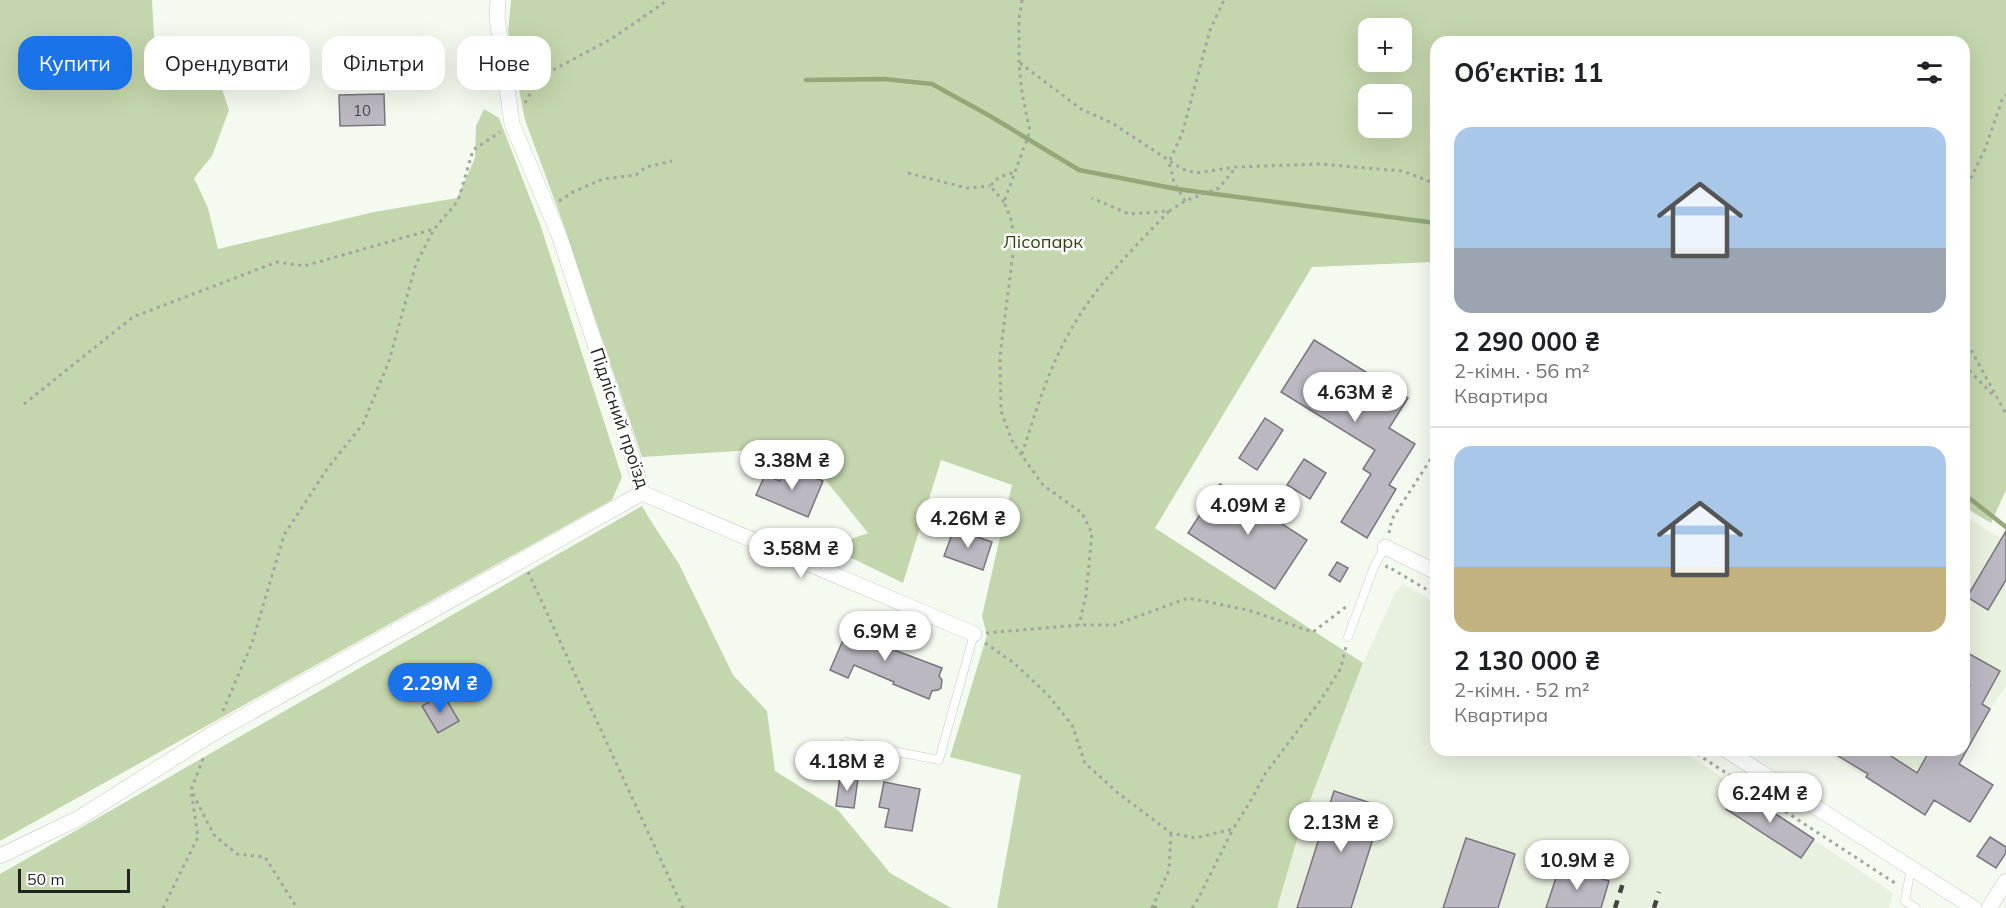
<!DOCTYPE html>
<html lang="uk">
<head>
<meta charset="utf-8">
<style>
	body { margin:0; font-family:Mulish,sans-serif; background:#f2f2f2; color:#202124; height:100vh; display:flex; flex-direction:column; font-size:22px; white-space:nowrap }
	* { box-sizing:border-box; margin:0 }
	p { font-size:20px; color:#757577 }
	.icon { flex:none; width:33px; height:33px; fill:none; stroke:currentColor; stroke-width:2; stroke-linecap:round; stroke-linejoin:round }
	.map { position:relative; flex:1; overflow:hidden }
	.panel { position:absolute; left:1430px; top:36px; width:540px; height:720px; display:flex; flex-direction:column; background:#fff; border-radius:18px; box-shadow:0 6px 24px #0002 }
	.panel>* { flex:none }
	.hud { position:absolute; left:18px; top:36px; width:570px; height:54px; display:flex; gap:12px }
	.fabs { position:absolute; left:1358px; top:18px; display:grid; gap:12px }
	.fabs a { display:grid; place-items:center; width:54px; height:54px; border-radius:12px; background:#fff; box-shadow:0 6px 24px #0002; font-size:30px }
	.scale { position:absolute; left:18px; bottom:15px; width:112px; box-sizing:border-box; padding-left:6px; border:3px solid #21231f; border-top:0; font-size:16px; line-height:21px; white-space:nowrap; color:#21231f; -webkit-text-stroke:4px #fff; paint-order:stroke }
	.price { position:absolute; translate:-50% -51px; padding:0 14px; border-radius:21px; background:#fff; color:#222; font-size:20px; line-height:39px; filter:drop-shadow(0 2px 3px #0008) }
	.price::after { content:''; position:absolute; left:50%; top:36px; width:18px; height:14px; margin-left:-9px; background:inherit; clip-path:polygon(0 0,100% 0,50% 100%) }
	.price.current { background:#1a73e8; color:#fff }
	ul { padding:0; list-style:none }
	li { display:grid; align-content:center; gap:12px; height:318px; padding:0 24px }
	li+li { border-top:2px solid #e0e0e0 }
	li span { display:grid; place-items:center; height:186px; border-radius:18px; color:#555 }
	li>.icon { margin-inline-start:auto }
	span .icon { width:108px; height:108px; fill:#fffc; stroke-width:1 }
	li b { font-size:26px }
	h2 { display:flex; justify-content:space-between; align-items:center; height:72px; padding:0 24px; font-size:26px }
	.chip { padding:0 21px; border-radius:18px; background:#fff; box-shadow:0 6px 24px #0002; font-size:21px; line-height:54px }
	.chip.current { background:#1a73e8; color:#fff }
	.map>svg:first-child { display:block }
	.built { fill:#e8f0df }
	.green { fill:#c4d6ad; fill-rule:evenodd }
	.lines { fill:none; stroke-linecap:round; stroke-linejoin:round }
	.stream { stroke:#93a778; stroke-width:4.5 }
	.building { fill:#bcb8c1; stroke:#79767e; stroke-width:1.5 }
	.lane-casing { stroke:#c5cac0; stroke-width:9 }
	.street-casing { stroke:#c5cac0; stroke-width:16 }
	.path { stroke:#a2a59e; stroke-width:3; stroke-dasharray:3 4.5; stroke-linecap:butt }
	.lane { stroke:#fff; stroke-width:8 }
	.street { stroke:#fff; stroke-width:15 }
	.rail { stroke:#424440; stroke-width:4.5; stroke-dasharray:8 8; stroke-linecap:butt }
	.labels { text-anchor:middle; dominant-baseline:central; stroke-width:5; stroke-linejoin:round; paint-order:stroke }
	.number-label { font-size:15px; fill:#484848 }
	.park-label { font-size:18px; fill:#324510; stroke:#fff }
	.street-label { font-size:18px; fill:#21231f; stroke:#fff }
</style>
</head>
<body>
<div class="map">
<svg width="2006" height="908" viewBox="0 0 2006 908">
	<rect width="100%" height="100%" fill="#f5faf0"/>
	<!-- built -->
	<path class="built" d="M 1964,516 L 2006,541 L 2006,685 L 1925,815 L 1822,750 L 1964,750 Z
		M 1403,584 L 1435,603 L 1436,750 L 1681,750 L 1893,893 L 1889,908 L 1277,908 L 1304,816 L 1363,663 L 1396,591 Z"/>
	<!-- green -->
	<path class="green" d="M 0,0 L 152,0 L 156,71 L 218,77 L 229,110 L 212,156 L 194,178 L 208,208 L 218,249 L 374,212 L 457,198 L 475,158 L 476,126 L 484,109 L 499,118 L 540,224 L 622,477 L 612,500 L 0,841 Z
		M 511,0 L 2006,0 L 2006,490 L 1991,523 L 1964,507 L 1964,42 L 1436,42 L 1435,262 L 1312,267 L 1155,528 L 1363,663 L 1304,816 L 1277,908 L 997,908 L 1021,775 L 950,757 L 987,635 L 982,616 L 1012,485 L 941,460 L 903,583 L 829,547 L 868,533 L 799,447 L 642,457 L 559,212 L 525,120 L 508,31 ZM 1368,28 L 1401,28 L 1401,62 L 1368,62 ZM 1368,94 L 1401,94 L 1401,128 L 1368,128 Z
		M 642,506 L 649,518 L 679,564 L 733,675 L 767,711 L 775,771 L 838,810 L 890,873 L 951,908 L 0,908 L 0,874 Z"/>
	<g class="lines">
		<!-- stream -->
		<path class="stream" d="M 806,80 L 884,79 L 932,84 L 990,116 L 1079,170 L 1177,189 L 1436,223
			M 1964,494 L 2006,527
			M 1153,907 L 1155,908"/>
	</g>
	<!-- building -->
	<path class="building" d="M 384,94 L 385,125 L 340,126 L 339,95 Z
		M 1314,340 L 1408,398 L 1389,428 L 1415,444 L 1389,485 L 1396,489 L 1367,538 L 1341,522 L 1371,474 L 1363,469 L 1375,450 L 1281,392 Z
		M 1265,418 L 1283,430 L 1257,470 L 1239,458 Z
		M 1304,459 L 1326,473 L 1310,499 L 1287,485 Z
		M 786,466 L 823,481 L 808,517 L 756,495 L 765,475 L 780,481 Z
		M 1220,484 L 1307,540 L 1275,589 L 1188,533 Z
		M 954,529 L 992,542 L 983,570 L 944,556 Z
		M 2006,531 L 2006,580 L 1988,610 L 1967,597 Z
		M 1337,562 L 1348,568 L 1340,582 L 1329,575 Z
		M 853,617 L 871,625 L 865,639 L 942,668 L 939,676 L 942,680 L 941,688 L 938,690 L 932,691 L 929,699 L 893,684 L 894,682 L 854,665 L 848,678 L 830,670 Z
		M 1964,651 L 2000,671 L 1982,704 L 1990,709 L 1959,764 L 1993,785 L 1970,822 L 1934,800 L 1925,815 L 1866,777 L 1868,774 L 1828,750 L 1882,750 L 1917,773 L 1930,750 L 1964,750 L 1964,695 L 1970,685 L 1964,681 Z
		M 443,694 L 459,721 L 438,733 L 422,706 Z
		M 840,776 L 858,778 L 854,808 L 836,806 Z
		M 884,782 L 920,789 L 912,831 L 885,827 L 889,809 L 879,807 Z
		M 1739,790 L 1814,839 L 1801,858 L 1726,809 Z
		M 1334,791 L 1383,807 L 1351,908 L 1297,908 Z
		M 1990,837 L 2006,847 L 2006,853 L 1996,868 L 1977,856 Z
		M 1466,838 L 1515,854 L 1498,908 L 1443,908 Z
		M 1560,866 L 1609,881 L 1601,908 L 1546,908 Z"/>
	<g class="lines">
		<!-- lane casing -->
		<g class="lane-casing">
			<path id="lane" d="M 1348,637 L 1374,567 L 1385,547
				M 846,742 L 939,760 L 974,634
				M 1911,868 L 1905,901 L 1916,908"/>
		</g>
		<!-- street casing -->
		<g class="street-casing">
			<path id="street" d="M 498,0 L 497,18 L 512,124 L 559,235 L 634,462 L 642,493
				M 642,493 L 974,634
				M 1385,547 L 1436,572
				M 1726,750 L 1974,908
				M 0,856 L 79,818 L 212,734 L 642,493
				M 1989,908 L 2006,881"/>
		</g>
		<!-- path -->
		<path class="path" d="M 1022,0 L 1019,21 L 1019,63 L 1022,93 L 1030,131 L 1004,202 L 1012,222 L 1014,246 L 1000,356 L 1001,411 L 1013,443 L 1043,485 L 1082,513 L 1092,533 L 1086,595 L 1079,625
			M 1020,63 L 1081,109 L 1112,123 L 1182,169 L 1196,173 L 1236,167 L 1320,164 L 1403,171 L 1436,184
			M 525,103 L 540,77 L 611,39 L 668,0
			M 908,173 L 967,188 L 990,186
			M 1964,192 L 1985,149 L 2002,100 L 2006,95
			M 559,201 L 573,192 L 603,179 L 636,175 L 646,167 L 672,161
			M 1185,201 L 1174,182 L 1169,162 L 1182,134 L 1210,30 L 1224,0
			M 1004,202 L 990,186 L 999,177 L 1015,172
			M 1169,211 L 1185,201 L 1219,188 L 1236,167
			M 1964,337 L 2006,414
			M 1964,365 L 1993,395
			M 24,404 L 133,317 L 277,262 L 304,266 L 434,229
			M 1022,454 C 1035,414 1047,373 1068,335 C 1093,288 1132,250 1169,211 L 1129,214 L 1092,198
			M 1389,533 L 1392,519 L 1436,451
			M 1386,568 L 1387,566 L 1436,595
			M 528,572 L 683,908
			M 986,633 L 1079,625 L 1114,625 L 1188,598 L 1248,610 L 1313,632 L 1347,606
			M 985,643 L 1014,663 L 1048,695 L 1072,725 L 1085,763 L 1118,793 L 1171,833 L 1195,838 L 1233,829 L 1253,797 L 1265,774 L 1320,701 L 1341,668 L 1346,646
			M 223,711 L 252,643 L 284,535 L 327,469 L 363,424 L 389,361 L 416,264 L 434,229 L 458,201 L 473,150 L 500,132
			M 1691,750 L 1898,885
			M 193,794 L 214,835 L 237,854 L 265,857 L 297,908
			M 163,908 L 198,837 L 191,790 L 204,756
			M 1152,908 L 1169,870 L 1171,833
			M 1192,908 L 1198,899 L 1233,829"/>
		<!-- lane -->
		<use href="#lane" class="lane"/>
		<!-- street -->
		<use href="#street" class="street"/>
		<!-- rail -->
		<path class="rail" d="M 1615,908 L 1624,880
			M 1654,908 L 1659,892"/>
	</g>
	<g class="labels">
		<!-- number labels -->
		<g class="number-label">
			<text x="362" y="110">10</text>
		</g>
		<!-- park labels -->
		<g class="park-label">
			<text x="1043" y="241">Лісопарк</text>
		</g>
		<!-- street labels -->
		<g class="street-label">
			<text transform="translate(620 418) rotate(71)">Підлісний проїзд</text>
		</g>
	</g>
</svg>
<div class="fabs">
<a>+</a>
<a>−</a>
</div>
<div class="scale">50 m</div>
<b class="price" style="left:1355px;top:423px">4.63M ₴</b>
<b class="price" style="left:792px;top:491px">3.38M ₴</b>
<b class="price" style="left:1248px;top:536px">4.09M ₴</b>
<b class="price" style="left:968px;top:549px">4.26M ₴</b>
<b class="price" style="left:801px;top:579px">3.58M ₴</b>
<b class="price" style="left:885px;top:662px">6.9M ₴</b>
<b class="price current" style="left:440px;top:714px">2.29M ₴</b>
<b class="price" style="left:847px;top:792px">4.18M ₴</b>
<b class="price" style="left:1770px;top:824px">6.24M ₴</b>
<b class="price" style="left:1341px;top:853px">2.13M ₴</b>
<b class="price" style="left:1577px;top:891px">10.9M ₴</b>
<div class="hud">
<a class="chip current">Купити</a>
<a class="chip">Орендувати</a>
<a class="chip">Фільтри</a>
<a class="chip">Нове</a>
</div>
<section class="panel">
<h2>Об’єктів: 11<svg class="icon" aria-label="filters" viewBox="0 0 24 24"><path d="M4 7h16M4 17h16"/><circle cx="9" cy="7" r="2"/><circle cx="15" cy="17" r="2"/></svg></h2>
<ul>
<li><span style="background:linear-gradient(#a9c7e8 65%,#9aa5b1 0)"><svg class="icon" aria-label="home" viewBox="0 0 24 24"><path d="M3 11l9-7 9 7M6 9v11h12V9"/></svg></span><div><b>2 290 000 ₴</b><p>2-кімн. · 56 m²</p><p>Квартира</p></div></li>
<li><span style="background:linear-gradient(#a9c7e8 65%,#c2b280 0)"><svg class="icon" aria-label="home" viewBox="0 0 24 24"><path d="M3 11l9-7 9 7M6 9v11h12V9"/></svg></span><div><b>2 130 000 ₴</b><p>2-кімн. · 52 m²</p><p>Квартира</p></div></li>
</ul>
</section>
</div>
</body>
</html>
